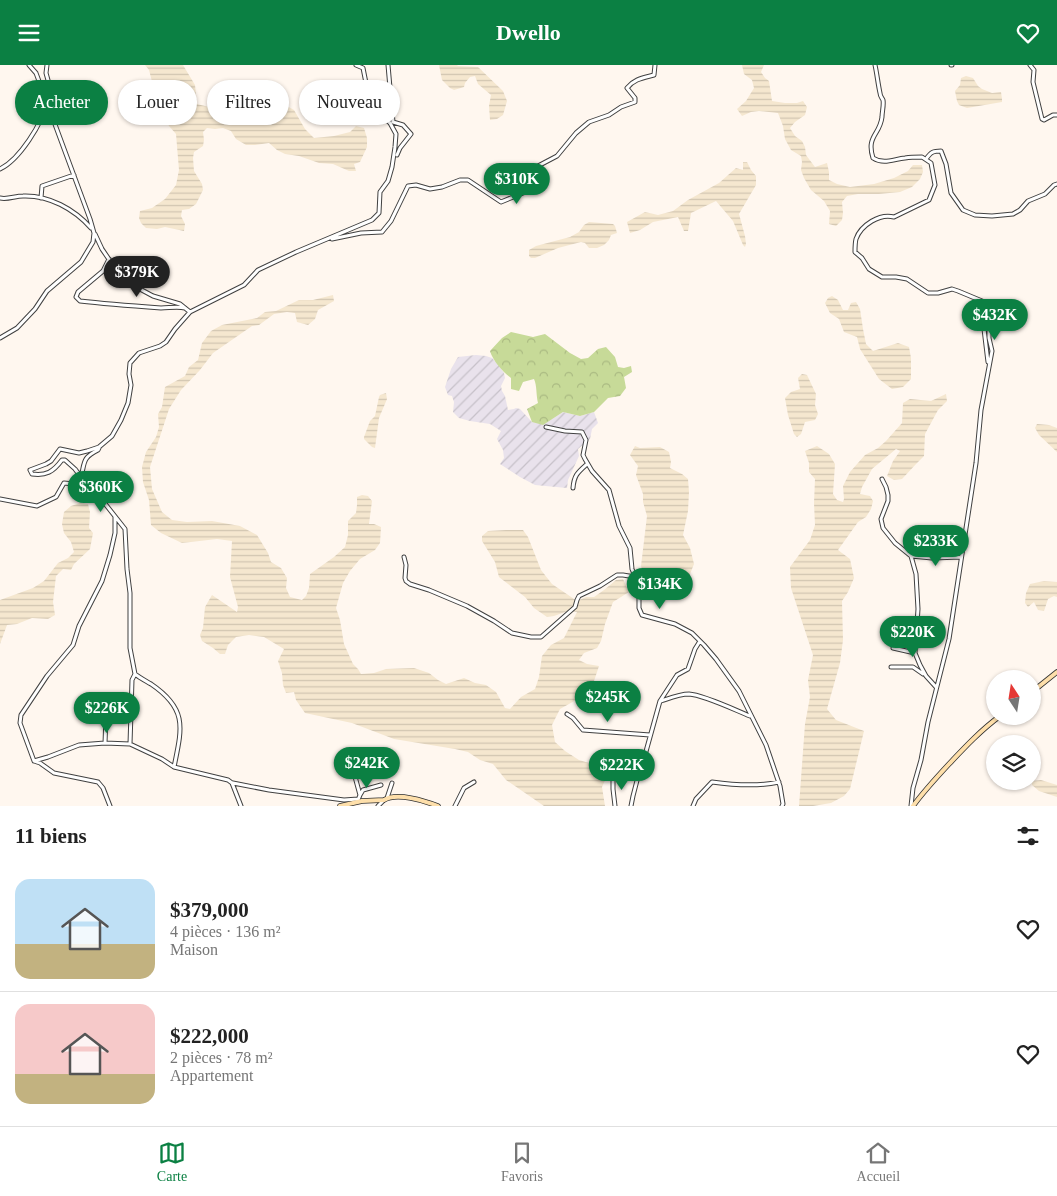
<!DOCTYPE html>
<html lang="fr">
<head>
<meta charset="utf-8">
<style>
	body { margin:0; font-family:"Times New Roman",serif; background:#f6f6f6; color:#222; height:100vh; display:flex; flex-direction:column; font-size:19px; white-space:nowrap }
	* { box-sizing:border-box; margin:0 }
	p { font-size:16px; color:#767676 }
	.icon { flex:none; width:28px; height:28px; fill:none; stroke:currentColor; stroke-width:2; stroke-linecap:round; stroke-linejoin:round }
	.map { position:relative; height:741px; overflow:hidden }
	.drawer { display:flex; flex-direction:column; background:#fff; flex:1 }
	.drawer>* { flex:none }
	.hud { position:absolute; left:15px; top:15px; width:500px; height:45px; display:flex; gap:10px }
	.needle { width:32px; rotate:348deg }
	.controls { position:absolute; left:986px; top:605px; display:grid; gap:10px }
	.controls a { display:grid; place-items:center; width:55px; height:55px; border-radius:50%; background:#fff; box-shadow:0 1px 4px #0004; font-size:25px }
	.price { position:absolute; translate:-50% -42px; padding:0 11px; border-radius:18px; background:#0b8043; color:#fff; font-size:16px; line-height:32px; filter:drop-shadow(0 1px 2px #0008) }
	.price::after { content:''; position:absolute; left:50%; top:30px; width:15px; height:11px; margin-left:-8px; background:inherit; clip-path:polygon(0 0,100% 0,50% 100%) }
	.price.selected { background:#222; color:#fff }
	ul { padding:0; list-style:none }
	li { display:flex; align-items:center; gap:15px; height:125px; padding:0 15px }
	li+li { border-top:1px solid #e0e0e0 }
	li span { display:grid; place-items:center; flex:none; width:140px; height:100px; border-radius:15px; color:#555 }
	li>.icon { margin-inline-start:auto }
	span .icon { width:60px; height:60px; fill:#fffc; stroke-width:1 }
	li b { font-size:21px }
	h2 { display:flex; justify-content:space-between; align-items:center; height:60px; padding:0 15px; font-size:21px }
	.tag { padding:0 18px; border-radius:22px; background:#fff; box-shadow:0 1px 4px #0004; font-size:18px; line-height:45px }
	.tag.selected { background:#0b8043; color:#fff }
	header { display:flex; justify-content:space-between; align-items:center; height:65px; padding:0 15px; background:#0b8043; color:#fff; font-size:22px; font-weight:800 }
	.tabs { display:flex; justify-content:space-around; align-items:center; height:70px; border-top:1px solid #e0e0e0; background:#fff; font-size:14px; color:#767676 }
	.tabs a { display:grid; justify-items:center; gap:2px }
	.tabs .selected { color:#0b8043 }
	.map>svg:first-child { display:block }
	.industrial { fill:url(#industrial-furrows) }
	.farmland { fill:url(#farmland-rules) }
	.forest { fill:url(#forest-crowns) }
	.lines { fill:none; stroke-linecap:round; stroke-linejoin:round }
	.street-casing { stroke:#414141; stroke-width:5 }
	.secondary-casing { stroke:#303030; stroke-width:5.5 }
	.street { stroke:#fff; stroke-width:3 }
	.secondary { stroke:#fedfaa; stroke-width:4 }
</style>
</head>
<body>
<header><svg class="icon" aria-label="menu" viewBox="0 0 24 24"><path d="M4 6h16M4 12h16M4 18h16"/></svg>Dwello<svg class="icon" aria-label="heart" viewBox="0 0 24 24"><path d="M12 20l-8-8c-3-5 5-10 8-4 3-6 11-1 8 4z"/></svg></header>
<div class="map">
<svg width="1057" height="741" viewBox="0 0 1057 741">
	<defs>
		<pattern id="industrial-furrows" width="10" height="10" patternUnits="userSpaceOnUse" patternTransform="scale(1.25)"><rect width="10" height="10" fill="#e9e2ec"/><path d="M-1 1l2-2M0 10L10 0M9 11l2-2" fill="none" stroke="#c7c1c9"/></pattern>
		<pattern id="farmland-rules" width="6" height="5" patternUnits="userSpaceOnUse" patternTransform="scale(1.25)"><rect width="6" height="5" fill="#f5e7cf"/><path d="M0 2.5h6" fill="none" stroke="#d1c5b1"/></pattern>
		<pattern id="forest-crowns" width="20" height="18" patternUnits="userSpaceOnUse" patternTransform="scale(1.25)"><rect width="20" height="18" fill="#c7da98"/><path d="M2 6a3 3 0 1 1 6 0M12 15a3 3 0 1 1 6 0" fill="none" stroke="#aaba82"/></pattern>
	</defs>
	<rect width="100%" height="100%" fill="#fff7ef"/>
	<!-- industrial -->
	<path class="industrial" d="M 476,290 L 486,291 L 492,293 L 497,298 L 504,308 L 505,313 L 501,321 L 502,326 L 505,331 L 508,345 L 514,344 L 516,343 L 520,344 L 532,357 L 552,354 L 563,347 L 580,351 L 594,347 L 598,358 L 592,364 L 590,374 L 578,384 L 579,391 L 568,415 L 567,423 L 535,420 L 520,412 L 500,399 L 504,393 L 503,385 L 497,374 L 501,366 L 490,359 L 470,356 L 459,353 L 453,347 L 454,337 L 452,331 L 448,330 L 445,322 L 451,304 L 458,292 Z"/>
	<!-- farmland -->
	<path class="farmland" d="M 145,0 L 183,0 L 195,20 L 197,39 L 221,45 L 229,43 L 237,49 L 253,49 L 262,60 L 271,60 L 273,56 L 272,48 L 276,42 L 287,41 L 294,45 L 305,64 L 314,73 L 334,71 L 350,67 L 356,61 L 364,63 L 367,73 L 367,82 L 360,97 L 354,99 L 356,106 L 349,106 L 333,99 L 319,98 L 299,91 L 285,89 L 277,85 L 269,78 L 255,80 L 246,80 L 236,74 L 231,66 L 223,63 L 215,64 L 207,63 L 203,67 L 204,75 L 203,81 L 194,87 L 193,93 L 194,106 L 202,119 L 203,125 L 196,139 L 189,144 L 182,145 L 181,151 L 185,159 L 184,166 L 165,162 L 157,164 L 146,163 L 141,158 L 139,153 L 140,146 L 152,143 L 165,134 L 176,120 L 179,105 L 176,69 L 169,61 L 163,49 L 155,28 L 149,5 Z
		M 439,0 L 457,0 L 458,1 L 478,2 L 503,26 L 507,36 L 503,50 L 497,54 L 490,55 L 489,41 L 491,30 L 478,19 L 475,11 L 470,12 L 465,18 L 464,22 L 454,25 L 450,23 L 442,15 Z
		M 742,0 L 764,0 L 761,7 L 765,13 L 769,16 L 772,36 L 785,38 L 797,38 L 803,36 L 807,42 L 805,50 L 795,57 L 790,63 L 795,71 L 802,76 L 805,82 L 806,90 L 815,102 L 827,98 L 829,107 L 829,115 L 837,119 L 850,122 L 874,119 L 894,113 L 908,106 L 913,100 L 922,100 L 923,107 L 920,114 L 912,122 L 900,127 L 879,129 L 858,129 L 847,131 L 842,137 L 843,148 L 842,155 L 836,161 L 829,159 L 830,146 L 824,136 L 811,125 L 804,113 L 801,105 L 802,97 L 801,91 L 791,85 L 785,74 L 783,61 L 778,48 L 759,46 L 751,47 L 742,51 L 737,44 L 746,36 L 754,23 L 752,15 L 744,9 Z
		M 966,11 L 973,13 L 978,21 L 982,24 L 992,28 L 1001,27 L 1002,34 L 1002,37 L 967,43 L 959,40 L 957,36 L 955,26 L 960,20 L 961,13 Z
		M 743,97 L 747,97 L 751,105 L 756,111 L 756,120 L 739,149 L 745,171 L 746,179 L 745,182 L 743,180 L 733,156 L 716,136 L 691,148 L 688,166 L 684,166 L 678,152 L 653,157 L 640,165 L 630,168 L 627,157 L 645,147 L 658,150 L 673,146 L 688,135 L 719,118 L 736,103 L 743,105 Z
		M 589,157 L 613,159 L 615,161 L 617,168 L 611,170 L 609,175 L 604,180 L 597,183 L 589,183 L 585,178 L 581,177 L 558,183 L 535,193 L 531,193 L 529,191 L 529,185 L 536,181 L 570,172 L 579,167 L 584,160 Z
		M 333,230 L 334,236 L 318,245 L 315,254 L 308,260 L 297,257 L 295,248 L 287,247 L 274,249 L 259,260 L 252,261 L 213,288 L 200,305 L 181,325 L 169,344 L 150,402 L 152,424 L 162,447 L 172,455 L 187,457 L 212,456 L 240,461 L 257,470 L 268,488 L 271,497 L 281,503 L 287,513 L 286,523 L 290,532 L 302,535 L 306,531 L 309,523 L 310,509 L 334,492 L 345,482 L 348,470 L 348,456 L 356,448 L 357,440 L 357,432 L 362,430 L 368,431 L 372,436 L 369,459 L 374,459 L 381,462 L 380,478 L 375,485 L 360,494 L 350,506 L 343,518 L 336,543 L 340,555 L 344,579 L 353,599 L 358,604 L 361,609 L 374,608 L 386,604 L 414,603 L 429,608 L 438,615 L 446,619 L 464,613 L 475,618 L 486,620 L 496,627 L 505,643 L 510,644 L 521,632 L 535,624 L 539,612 L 542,591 L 551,580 L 564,573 L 577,547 L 568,546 L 554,551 L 547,552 L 534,543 L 525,532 L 499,512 L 495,497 L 482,476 L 482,471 L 488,466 L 506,465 L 523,465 L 528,472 L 541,505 L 552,519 L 577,536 L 586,532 L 594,532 L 604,525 L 616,515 L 623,514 L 629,527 L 613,537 L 605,559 L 601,576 L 597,583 L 584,588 L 579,595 L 587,599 L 599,601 L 594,616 L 585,630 L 560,644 L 552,660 L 555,677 L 565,686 L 579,695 L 596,700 L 605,706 L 607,711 L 602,722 L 605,741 L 544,741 L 506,715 L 493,699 L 480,695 L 468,687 L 455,684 L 394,674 L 352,658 L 305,648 L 296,635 L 294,627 L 286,628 L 283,620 L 282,608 L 278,596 L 284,584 L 264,572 L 249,570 L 236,572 L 228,580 L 225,589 L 220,589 L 213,583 L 202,576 L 200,570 L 203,563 L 205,542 L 212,530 L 237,547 L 238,542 L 230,512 L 232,476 L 217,474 L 182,478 L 161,468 L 151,460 L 149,435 L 143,417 L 142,402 L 146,387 L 156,372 L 159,362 L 158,349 L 162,342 L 165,322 L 185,311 L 189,302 L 198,295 L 202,278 L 211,266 L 222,260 L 257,253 L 265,247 L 276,246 L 299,235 L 313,235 Z
		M 832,231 L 838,235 L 843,245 L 848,245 L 851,238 L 856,237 L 860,244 L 863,264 L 866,279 L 873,286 L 898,278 L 909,282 L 911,293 L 911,314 L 903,322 L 892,324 L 879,314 L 860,284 L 857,272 L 844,267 L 839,254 L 830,248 L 825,238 L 828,233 Z
		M 802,309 L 807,310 L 816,329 L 815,340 L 818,349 L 815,355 L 805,357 L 801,369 L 797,372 L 794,369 L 788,350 L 785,333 L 791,327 L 800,324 L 798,313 Z
		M 386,328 L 387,334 L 379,353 L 375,383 L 372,382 L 364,374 L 364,372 L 370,356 L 375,351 L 379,332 L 380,330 Z
		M 946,329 L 947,336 L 938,345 L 925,369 L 924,391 L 917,398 L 902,414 L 894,415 L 887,411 L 893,396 L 900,386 L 896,384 L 872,404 L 862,422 L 860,429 L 870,431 L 873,436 L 871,444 L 866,452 L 858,457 L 838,485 L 850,494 L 854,513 L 848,527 L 842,536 L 843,575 L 840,598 L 827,644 L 836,655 L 864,666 L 850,724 L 844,731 L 831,738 L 813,741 L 799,741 L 805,659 L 810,632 L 808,615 L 813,590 L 791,523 L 790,502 L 810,475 L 815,460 L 814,438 L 815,414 L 809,407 L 809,398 L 805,386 L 817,381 L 829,389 L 835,399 L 833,429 L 837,435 L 843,437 L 844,434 L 843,421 L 850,407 L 865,390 L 878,383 L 886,376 L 902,358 L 903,338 L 910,334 L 931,336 Z
		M 1037,359 L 1049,360 L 1057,363 L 1057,387 L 1039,370 L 1035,363 Z
		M 635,381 L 640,383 L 660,382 L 669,387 L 671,397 L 670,403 L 682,409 L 688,414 L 689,427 L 688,446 L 683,470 L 690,483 L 694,499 L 688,514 L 676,522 L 665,526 L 660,519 L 653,515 L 644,520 L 640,517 L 644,512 L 641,501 L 647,451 L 643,437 L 643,429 L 636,410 L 638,401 L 630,390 Z
		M 80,438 L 88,439 L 90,447 L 89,463 L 93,468 L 90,484 L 74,499 L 71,505 L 63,504 L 56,511 L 53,537 L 55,550 L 48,554 L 32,553 L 17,559 L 7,560 L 0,579 L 0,535 L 33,523 L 44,516 L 58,498 L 68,493 L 74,487 L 71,477 L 64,468 L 62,459 L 64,447 L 71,441 Z
		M 1044,516 L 1057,517 L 1057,532 L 1054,531 L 1048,534 L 1044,546 L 1038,545 L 1034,537 L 1028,542 L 1025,538 L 1026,528 L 1030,519 Z
		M 1041,715 L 1057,720 L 1057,732 L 1039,726 L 1032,720 L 1032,716 Z"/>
	<!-- forest -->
	<path class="forest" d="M 511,267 L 533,272 L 545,269 L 570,288 L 581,294 L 588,293 L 598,284 L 606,282 L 615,292 L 618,302 L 624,303 L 631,301 L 632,307 L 624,312 L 626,323 L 620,331 L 608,333 L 594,347 L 580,351 L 563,347 L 543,360 L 532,357 L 527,344 L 538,338 C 536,330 537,320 534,314 L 523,317 L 519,326 L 511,324 L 511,313 C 503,307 493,296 490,286 L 502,273 Z"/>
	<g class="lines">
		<!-- street casing -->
		<g class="street-casing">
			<path id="street" d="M 47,0 L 46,8 L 51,26
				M 388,0 L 393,57 L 403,60 L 411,69 L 400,83 L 397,90
				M 875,0 C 877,9 878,19 880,28 C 880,31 882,33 883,35 C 884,40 882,47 882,52 C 880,70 866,71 873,93 C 884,100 894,94 905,93 C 911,92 917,92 922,92 L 931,98 L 935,120 L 929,135 L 894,152 C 880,148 861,160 856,174 C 855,178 855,183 855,187 L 862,193 L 869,204 L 882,212 L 896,212 L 907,214 L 928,228 L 938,228 L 952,224 L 958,226 L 982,236 L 987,242 L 989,259 L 989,273 L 992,286 L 981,345 L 976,398 L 949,574 L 928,657 L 921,695 L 913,723 L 911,741
				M 951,0 L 952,0
				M 1030,0 L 1034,5 L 1033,17 L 1042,54 L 1044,55 L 1053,50 L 1057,50
				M 926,94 C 931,87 933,86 941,86 L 946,99 L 951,128 L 963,145 L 975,150 L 992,151 L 1013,149 L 1020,145 L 1028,136 L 1045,129 L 1054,120 L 1057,119
				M 0,104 C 19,95 43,58 46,38
				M 0,133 C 7,135 15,131 23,131 C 49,130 74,144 91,163
				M 41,133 L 42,121 L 74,110
				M 95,169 L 102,184 L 123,215 L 153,231 L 180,239 L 190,247
				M 332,174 L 361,168 L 382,167 L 391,156 L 408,121 L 416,120 L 430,124 L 442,122 L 460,115 L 468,115 L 501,137 L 523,128 L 538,101 L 557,91 L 576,68 L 589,57 L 609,50 L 621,42 L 635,37 L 635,33 L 627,23 C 634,14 643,13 654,10 L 655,0
				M 109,194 L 103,206 L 78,227 L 76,232 L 80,236 C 107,239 134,241 161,243 C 169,243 177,241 185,243
				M 981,236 L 971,243 L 984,264 L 988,297
				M 0,273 L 17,263 L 35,244 L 47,226 L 81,197 L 93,177 L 94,168 L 90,154 L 36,8 L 29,0
				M 546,362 L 565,366 L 582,367 L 586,375 L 583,390 L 585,394 L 592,406 L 609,425 L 619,461 L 630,483 L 632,504 L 637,516 L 639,529 L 639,543 L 642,550 L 675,559 L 692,568 L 704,580 L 716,594 L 739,626 L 766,680 L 780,721 L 783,739 L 782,741
				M 81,412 C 85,397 82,393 98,385 L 99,383
				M 882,414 L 886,422 L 888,430 L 888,436 L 881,454 L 883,463 L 895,478 L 911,491 L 916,509 L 918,544 L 915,588 L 920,600 L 926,611 L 936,622
				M 573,423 C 574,410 578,407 587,399
				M 0,434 L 37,441 L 56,432 L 64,418 C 78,419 89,426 100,434
				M 911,491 L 932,493 L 961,492
				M 404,492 L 406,500 L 405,513 L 406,516 L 410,519 L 429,525 L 467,541 L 494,556 L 512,568 L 531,572 L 541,572 L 575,542 L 577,535 L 579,531 L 600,521 L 617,510 L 623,510 L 635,512
				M 893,583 L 915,588
				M 891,602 L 913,602 L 923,609
				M 661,636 C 670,633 680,629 689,629 C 704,630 735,645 750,651
				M 105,644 L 106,652 L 105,678
				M 567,649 L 573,653 L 583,665 L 650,670
				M 130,679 L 132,615 L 135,609
				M 34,696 L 48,692 L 79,680 L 105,678 L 130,679 L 162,694 L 174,702
				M 354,708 L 360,730 L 358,735
				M 613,712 L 613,724 L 615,741
				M 233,718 L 269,725 L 344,735 L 358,734
				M 360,730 L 363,725 L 381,720
				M 387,733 L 392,718
				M 110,741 L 103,723 L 98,717 L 54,708 L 40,698 L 34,696 L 20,658 L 21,650 L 47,611 L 73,580 L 79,561 L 102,516 L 110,490 L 115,468 L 115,452
				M 241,741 L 232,718 L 228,715 L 174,702 C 182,663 188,644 151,619 C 146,616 140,613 135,609 L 130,583 L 130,528 L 127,504 L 125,464 L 95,426 L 81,412 L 75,404 L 65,395 L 62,395 C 53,407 46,411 32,409 L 30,405 L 46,399 L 51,396 L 60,384 L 79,388 L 87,386 L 99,382 L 112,371 L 121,355 L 128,338 L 131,320 L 129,309 L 130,298 L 139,288 L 160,281 L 166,277 L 175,264 L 190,247 L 244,220 L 258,205 L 296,187 L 372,155 L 379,148 L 380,127 L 388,116 L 392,102 L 395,82 L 396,69 L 390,58 L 383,52 L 373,40 L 368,28 L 363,3 L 356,0
				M 378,741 L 384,735
				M 455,741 L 464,723 L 474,717
				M 631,741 L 633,731 L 641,700 L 645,690 L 660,636 L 677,610 L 688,604 L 695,584 L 700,576
				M 693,741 L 696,734 L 712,717 C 734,720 757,722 779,717"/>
		</g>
		<!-- secondary casing -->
		<g class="secondary-casing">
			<path id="secondary" d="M 1032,627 L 1057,607
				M 340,741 L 362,736 L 384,735 C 397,727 425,736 438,741
				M 913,741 C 924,726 936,713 949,699 C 965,682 981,665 1000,651"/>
		</g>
		<!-- street -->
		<use href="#street" class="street"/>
		<!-- secondary -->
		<use href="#secondary" class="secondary"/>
	</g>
</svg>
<div class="controls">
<a><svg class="needle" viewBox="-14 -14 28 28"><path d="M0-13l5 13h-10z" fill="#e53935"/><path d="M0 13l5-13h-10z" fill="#767676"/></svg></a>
<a><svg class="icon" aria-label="layers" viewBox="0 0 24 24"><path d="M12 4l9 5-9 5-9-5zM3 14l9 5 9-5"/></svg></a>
</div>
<b class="price" style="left:517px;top:140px">$310K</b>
<b class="price selected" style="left:137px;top:233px">$379K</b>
<b class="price" style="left:995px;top:276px">$432K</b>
<b class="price" style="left:101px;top:448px">$360K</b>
<b class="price" style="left:936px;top:502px">$233K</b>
<b class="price" style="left:660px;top:545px">$134K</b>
<b class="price" style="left:913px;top:593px">$220K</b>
<b class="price" style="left:608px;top:658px">$245K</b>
<b class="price" style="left:107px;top:669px">$226K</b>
<b class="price" style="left:367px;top:724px">$242K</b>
<b class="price" style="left:622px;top:726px">$222K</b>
<div class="hud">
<a class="tag selected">Acheter</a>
<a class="tag">Louer</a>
<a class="tag">Filtres</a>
<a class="tag">Nouveau</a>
</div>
</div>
<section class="drawer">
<h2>11 biens<svg class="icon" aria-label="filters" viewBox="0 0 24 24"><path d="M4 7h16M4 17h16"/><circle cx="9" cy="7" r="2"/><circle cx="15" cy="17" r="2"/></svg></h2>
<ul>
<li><span style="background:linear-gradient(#bfe0f5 65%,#c2b280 0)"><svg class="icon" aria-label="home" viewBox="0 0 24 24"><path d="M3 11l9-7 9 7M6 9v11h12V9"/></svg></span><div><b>$379,000</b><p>4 pièces · 136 m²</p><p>Maison</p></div><svg class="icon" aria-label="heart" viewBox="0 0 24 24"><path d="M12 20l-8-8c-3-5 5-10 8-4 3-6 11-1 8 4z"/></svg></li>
<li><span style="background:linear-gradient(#f6c9c9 70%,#c2b280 0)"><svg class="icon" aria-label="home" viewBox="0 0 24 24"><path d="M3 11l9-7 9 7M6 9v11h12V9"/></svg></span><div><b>$222,000</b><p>2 pièces · 78 m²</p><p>Appartement</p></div><svg class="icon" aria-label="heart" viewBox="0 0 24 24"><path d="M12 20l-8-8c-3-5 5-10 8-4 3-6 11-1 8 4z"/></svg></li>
</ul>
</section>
<nav class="tabs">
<a class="selected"><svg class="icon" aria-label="map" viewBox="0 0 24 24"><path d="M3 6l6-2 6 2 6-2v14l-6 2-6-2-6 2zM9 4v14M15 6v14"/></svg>Carte</a>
<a><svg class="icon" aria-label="saved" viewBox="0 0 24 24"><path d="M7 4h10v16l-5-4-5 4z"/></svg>Favoris</a>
<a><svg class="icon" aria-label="home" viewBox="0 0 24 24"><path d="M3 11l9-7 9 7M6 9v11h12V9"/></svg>Accueil</a>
</nav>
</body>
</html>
